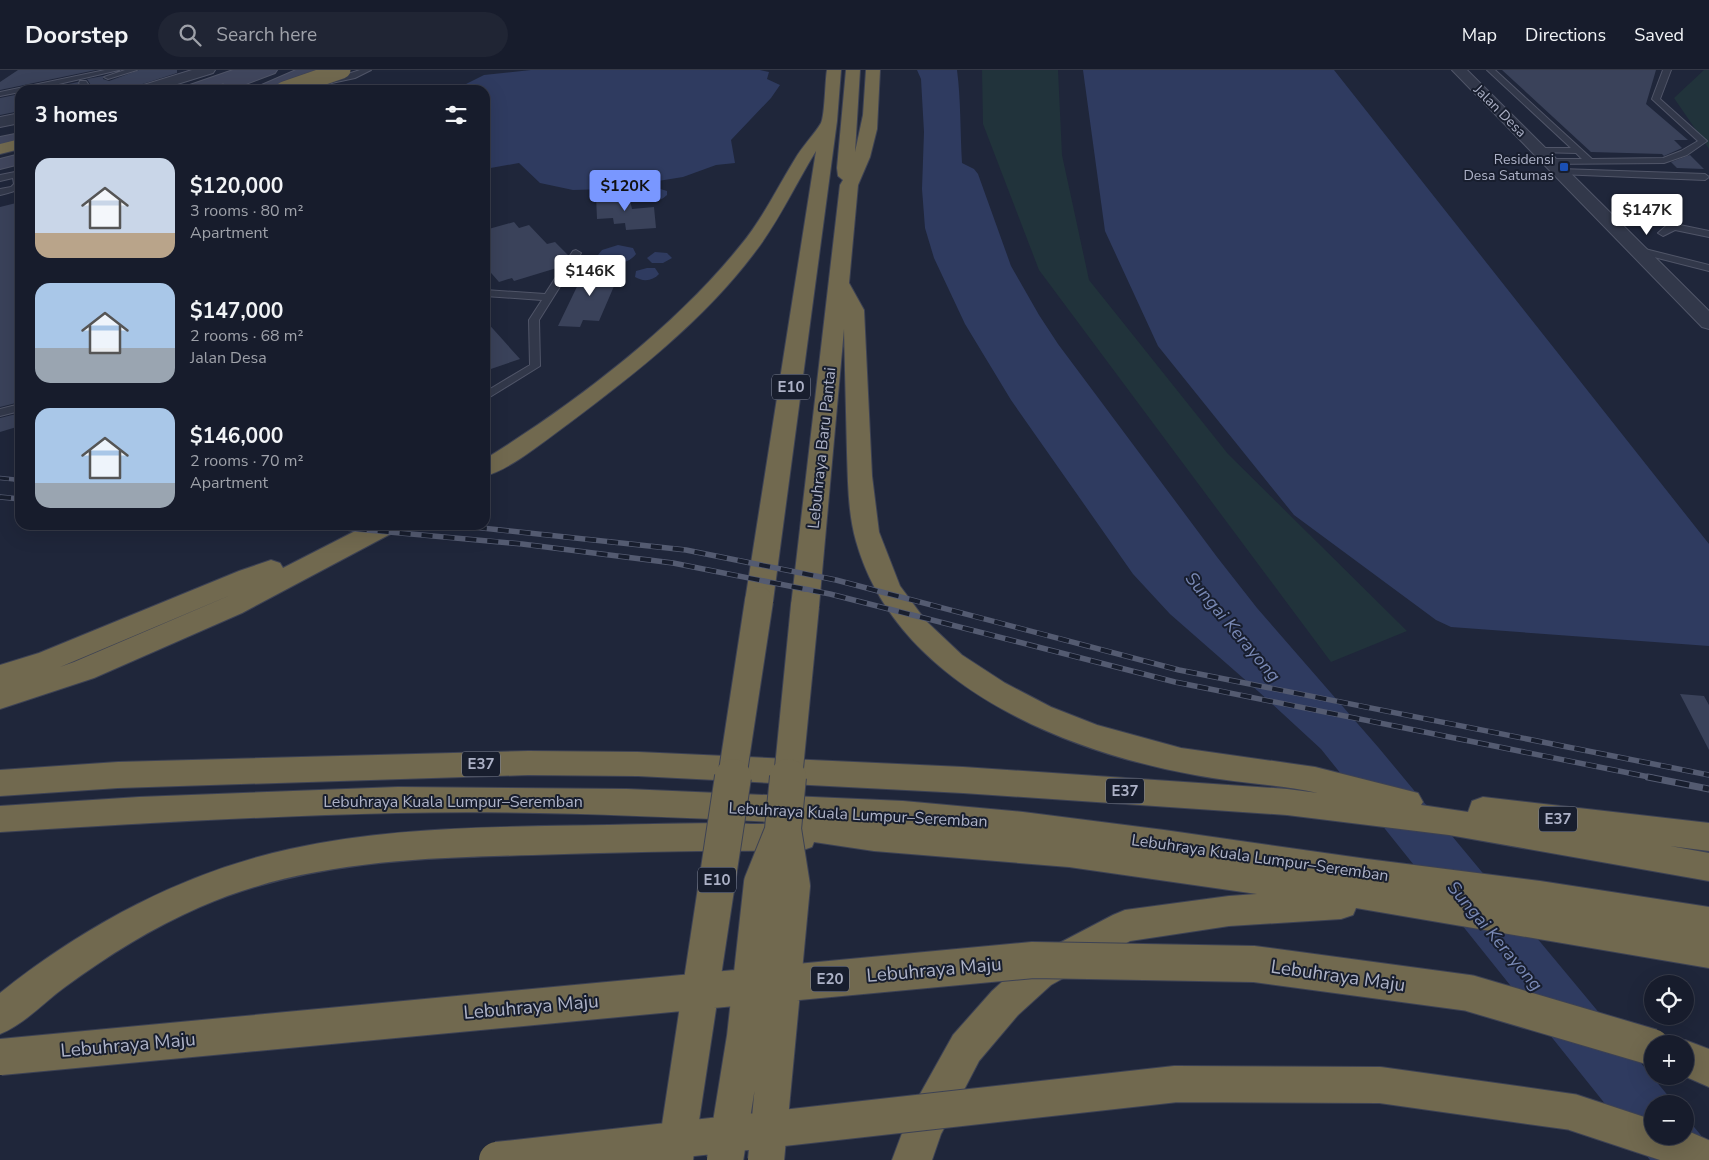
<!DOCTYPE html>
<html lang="en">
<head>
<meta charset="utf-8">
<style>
	body { margin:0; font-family:"Nunito Sans",sans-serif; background:#202534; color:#f1f3f6; height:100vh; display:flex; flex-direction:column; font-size:19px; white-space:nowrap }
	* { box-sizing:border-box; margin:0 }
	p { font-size:16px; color:#9ea1a9 }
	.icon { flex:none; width:28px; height:28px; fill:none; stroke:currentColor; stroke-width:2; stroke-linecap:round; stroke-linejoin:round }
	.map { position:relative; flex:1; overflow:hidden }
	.panel { position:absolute; left:15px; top:15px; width:475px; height:445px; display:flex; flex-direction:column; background:#171c2c; border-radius:15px; box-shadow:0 5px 20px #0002,0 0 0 1px #363a48 }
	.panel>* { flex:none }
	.controls { position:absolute; left:1644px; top:905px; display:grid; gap:10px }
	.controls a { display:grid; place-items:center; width:50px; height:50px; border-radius:50%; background:#171c2c; box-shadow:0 5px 20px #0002,0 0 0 1px #363a48; font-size:25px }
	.price { position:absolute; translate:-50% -42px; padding:0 11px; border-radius:5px; background:#fff; color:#222; font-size:16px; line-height:32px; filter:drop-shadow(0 1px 2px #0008) }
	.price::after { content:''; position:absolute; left:50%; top:30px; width:15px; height:11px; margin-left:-8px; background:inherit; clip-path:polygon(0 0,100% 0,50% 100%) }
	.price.selected { background:#7997ff; color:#111 }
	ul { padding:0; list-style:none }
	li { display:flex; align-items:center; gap:15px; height:125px; padding:0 20px }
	li span { display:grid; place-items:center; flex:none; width:140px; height:100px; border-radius:15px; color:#555 }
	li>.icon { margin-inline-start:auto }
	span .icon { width:60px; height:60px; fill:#fffc; stroke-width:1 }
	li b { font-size:21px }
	h2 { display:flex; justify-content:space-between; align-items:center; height:60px; padding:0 20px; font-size:21px }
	header { display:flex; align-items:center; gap:30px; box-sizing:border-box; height:70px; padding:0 25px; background:#171c2c; border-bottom:1px solid #363a48 }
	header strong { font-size:24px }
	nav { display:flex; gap:28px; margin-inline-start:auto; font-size:18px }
	.search { width:350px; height:45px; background:#202534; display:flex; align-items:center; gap:12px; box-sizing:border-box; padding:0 18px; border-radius:28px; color:#9ea1a9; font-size:19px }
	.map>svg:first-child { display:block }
	.green { fill:#21333b }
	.water { fill:#2f3b60 }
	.building { fill:#3a425a }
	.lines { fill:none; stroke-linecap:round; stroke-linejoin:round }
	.lane-casing { stroke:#505568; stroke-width:2 }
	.street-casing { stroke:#505568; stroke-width:2 }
	.secondary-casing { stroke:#505568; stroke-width:2 }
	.highway-casing { stroke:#3d4254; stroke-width:2 }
	.lane { fill:#32384a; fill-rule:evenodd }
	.street { fill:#32384a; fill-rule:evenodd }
	.secondary { fill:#40465d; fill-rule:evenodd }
	.highway { fill:#71694f; fill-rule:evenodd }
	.rail-far2-casing { stroke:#545b71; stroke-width:4.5 }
	.rail-far1-casing { stroke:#545b71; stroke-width:5.5 }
	.rail-casing { stroke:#545b71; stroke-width:7 }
	.rail-far2 { stroke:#181e2e; stroke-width:3; stroke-dasharray:9; stroke-linecap:butt }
	.rail-far1 { stroke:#181e2e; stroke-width:4; stroke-dasharray:11; stroke-linecap:butt }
	.rail { stroke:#181e2e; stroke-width:5; stroke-dasharray:14; stroke-linecap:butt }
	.highway-bridge-far2-casing { stroke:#3d4254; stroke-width:18; stroke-linecap:butt }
	.highway-bridge-far1-casing { stroke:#3d4254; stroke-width:30; stroke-linecap:butt }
	.highway-bridge-casing { stroke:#3d4254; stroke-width:38; stroke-linecap:butt }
	.highway-bridge-far2 { stroke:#71694f; stroke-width:17 }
	.highway-bridge-far1 { stroke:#71694f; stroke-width:28 }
	.highway-bridge { stroke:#71694f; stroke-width:36 }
	.transit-dot { fill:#1a4fb4; stroke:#181e2e; stroke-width:2 }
	.labels { text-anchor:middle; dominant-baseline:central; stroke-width:4; stroke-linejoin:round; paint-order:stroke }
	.far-street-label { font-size:14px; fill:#adb2c7; stroke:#181e2e }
	.far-poi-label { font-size:14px; fill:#adb2c7; stroke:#181e2e; text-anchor:end }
	.shield { fill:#181e2e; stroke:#808699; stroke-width:1 }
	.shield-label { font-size:15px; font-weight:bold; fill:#adb2c7 }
	.street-label { font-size:16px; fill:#adb2c7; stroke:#181e2e }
	.water-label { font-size:18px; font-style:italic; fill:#7a8ab6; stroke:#181e2e }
	.near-street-label { font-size:19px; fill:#adb2c7; stroke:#181e2e }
</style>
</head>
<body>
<header>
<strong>Doorstep</strong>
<div class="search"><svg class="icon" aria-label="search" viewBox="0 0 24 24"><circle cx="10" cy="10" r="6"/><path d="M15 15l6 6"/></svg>Search here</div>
<nav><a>Map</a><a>Directions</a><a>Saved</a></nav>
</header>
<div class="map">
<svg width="1709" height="1090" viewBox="0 0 1709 1090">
	<rect width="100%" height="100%" fill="#1f263a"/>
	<!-- green -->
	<path class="green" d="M 982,0 L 1058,0 L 1062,85 L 1089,210 L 1228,384 L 1407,561 L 1331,592 L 1039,200 L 983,54 Z
		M 1704,0 L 1709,0 L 1709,79 L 1674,28 Z"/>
	<!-- water -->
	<path class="water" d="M 531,0 L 760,0 L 769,2 L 767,9 L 780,15 L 771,28 L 731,70 L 735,93 L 716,95 L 683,107 L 608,119 L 573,120 L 540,113 L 519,93 L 485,99 L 485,20 L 454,20 L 484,5 Z
		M 917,0 L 957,0 C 961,31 960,61 962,93 L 974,99 L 978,104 L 1011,196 L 1039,245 L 1058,274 L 1217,487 L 1257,538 L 1378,677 L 1675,1034 L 1652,1034 L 1652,1066 L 1685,1066 L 1685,1046 L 1709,1075 L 1709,1090 L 1650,1090 L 1321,679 L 1259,622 L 1170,544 L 1133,504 L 1011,330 L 965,254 L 934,188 L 925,158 L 922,119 L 924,62 L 921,9 Z
		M 1083,0 L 1334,0 L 1709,474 L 1709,576 L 1451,557 L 1436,550 L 1294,445 L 1158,276 L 1105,161 Z
		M 654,117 L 667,121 L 667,125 C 659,133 646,134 637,128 L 637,123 L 644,119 Z
		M 618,175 L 633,178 L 636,184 C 628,195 610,196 599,188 L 598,185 L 602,180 Z
		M 655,182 L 667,183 L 672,188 L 663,193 L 652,193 L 647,188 Z
		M 647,198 L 655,198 L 659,204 C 653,211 643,212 635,207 L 636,201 Z"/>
	<!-- building -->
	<path class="building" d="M 18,0 L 96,0 L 0,20 L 0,12 Z
		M 139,0 L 177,0 L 177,3 L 124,20 L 94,20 L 87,9 L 103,6 L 103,9 L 109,11 Z
		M 1502,0 L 1656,0 L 1646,34 L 1688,70 L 1674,70 L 1682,78 L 1664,86 L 1662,84 L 1591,82 Z
		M 78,12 L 82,20 L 41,20 Z
		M 20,24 L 20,41 L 0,45 L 0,28 Z
		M 1690,85 L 1704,99 L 1677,98 L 1671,92 Z
		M 628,122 L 632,139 L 654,137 L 656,158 L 626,160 L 625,153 L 614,154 L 613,148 L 597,149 L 596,126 Z
		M 20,132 L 20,332 L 0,337 L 0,137 Z
		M 514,152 L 519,158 L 529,155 L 547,174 L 555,172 L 568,185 L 560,197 L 514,211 L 512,208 L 499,212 L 485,196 L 485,160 Z
		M 586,198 L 621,200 L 599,251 L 583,250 L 580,257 L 558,256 Z
		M 485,250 L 520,289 L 485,301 Z
		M 20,343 L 20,356 L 0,362 L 0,348 Z
		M 1680,624 L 1704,626 L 1709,635 L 1709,680 Z"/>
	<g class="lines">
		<!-- lane casing -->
		<g class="lane-casing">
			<path id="lane" d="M 105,0 L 119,0 L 33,20 L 20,20 L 20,22 L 0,26 L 0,22 Z
				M 125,0 L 137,0 L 108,9 L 104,7 Z
				M 360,0 L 371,0 L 355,8 L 327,14 L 323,12 Z
				M 1487,0 L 1495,0 L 1592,89 L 1663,88 L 1681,81 L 1698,71 L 1652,29 L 1663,0 L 1671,0 L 1660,29 L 1707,71 L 1687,85 L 1664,93 L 1548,94 L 1548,90 L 1551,89 L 1582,89 L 1576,83 L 1536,82 L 1536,78 L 1571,78 Z
				M 80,11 L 86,11 L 92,20 L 84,20 L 79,13 Z
				M 1561,99 L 1705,104 L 1709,107 L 1705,110 L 1558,104 L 1557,102 Z
				M 20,101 C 20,122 19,120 0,125 L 0,119 L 11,117 L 14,114 L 13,108 L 0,111 L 0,105 Z
				M 1675,154 L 1709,161 L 1709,167 L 1675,160 L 1663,166 L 1658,163 L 1666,156 Z
				M 1637,177 L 1709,195 L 1709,201 L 1634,182 L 1632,180 Z
				M 576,180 L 581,183 L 539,250 L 540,296 L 485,330 L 485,322 L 530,295 L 529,250 L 542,230 L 485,226 L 485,220 L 545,224 L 573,181 Z
				M 20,334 L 20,341 L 0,346 L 0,339 Z"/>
		</g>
		<!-- street casing -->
		<g class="street-casing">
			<path id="street" d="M 192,0 L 215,0 L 213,3 L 158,20 L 134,20 L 137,17 Z
				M 1452,0 L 1467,0 L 1709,241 L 1709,259 L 1702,257 Z
				M 20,43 L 20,53 L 0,57 L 0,47 Z"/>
		</g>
		<!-- secondary casing -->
		<g class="secondary-casing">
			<path id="secondary" d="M 233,0 L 277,0 L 275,3 L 230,20 L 225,18 L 222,15 L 224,13 L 204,20 L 181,20 L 184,17 Z
				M 296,0 L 316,0 L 314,3 L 275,20 L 254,20 L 257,17 Z
				M 20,63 L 20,73 L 0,77 L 0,67 Z
				M 20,84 L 20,94 L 0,99 L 0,89 Z"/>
		</g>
		<!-- highway casing -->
		<g class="highway-casing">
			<path id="highway" d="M 827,0 L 841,0 L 837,51 L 773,531 L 769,538 L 759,540 L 749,538 L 745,531 L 816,81 C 795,115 779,151 755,182 C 705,249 635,304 568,354 C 547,369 510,400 485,406 L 485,389 C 574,334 674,258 740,176 C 762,150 777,118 795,89 C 801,78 816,62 821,53 C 825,45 825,11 827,0 Z
				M 846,0 L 860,0 L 855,82 L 863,45 L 866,0 L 880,0 L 877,59 L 870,87 L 858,115 L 849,213 L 864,240 L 872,406 L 879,462 L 900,516 L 926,551 L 962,585 L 1005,613 L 1051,637 L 1097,655 L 1181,678 L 1315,697 L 1418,723 L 1423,732 L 1421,735 L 1468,742 L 1472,731 L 1483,727 L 1709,753 L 1709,781 L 1670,776 L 1709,783 L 1709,811 L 1449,765 L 1287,745 L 963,723 L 638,706 L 528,705 L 118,718 L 0,726 L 0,700 L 118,692 L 528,681 L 638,682 L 963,697 L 1287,719 L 1318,723 C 1277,714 1236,713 1195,705 C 1063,681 896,614 856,471 C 848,443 848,412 847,383 C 846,342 845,301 844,259 L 819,536 L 815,543 L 805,546 L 795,543 L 791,536 L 840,115 L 843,110 L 838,106 L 837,98 Z
				M 20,69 L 20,79 L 0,84 L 0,74 Z
				M 367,455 L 400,455 L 396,461 L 242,543 L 94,608 L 0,639 L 0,595 L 39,583 L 239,501 L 271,490 L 280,493 L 283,498 ZM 233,524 L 74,592 L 60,597 Z
				M 398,717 L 627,719 L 903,731 L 1023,742 L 1164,760 L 1367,789 L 1540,811 L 1709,837 L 1709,898 L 1356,838 L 1353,845 L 1341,849 L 1229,856 L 1130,871 L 1051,915 L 1018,945 L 979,991 L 941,1064 L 932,1090 L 892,1090 L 910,1042 L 953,965 L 992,921 L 1025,891 L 1113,845 L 1125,840 L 1229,826 L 1257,824 L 1069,797 L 874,781 L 814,772 L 812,777 L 800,781 C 711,780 622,782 533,785 C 420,788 305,791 200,837 C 152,858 107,886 65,917 C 44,932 25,954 0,964 L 0,923 C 85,855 184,802 290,779 C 394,756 502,757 608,755 C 649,754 690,753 730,753 C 743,753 764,756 774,752 C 649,746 523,740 397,743 C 264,746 132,754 0,762 L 0,736 L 139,727 Z
				M 1685,970 L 1709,979 L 1709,1017 L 1684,1006 L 1685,974 L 1675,974 Z"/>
		</g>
		<!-- lane -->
		<use href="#lane" class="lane"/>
		<!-- street -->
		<use href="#street" class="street"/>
		<!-- secondary -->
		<use href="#secondary" class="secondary"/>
		<!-- highway -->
		<use href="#highway" class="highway"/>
		<!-- rail-far2 casing -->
		<g class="rail-far2-casing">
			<path id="rail-far2" d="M 0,408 L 20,410"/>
		</g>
		<!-- rail-far1 casing -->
		<g class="rail-far1-casing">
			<path id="rail-far1" d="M 16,410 L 20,410
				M 0,427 L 20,429
				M 312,455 L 522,474 L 673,493 L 830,524 L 1175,612 L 1654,708
				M 454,455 L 686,480 L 836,510 L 1179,600 L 1709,705"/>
		</g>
		<!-- rail casing -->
		<g class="rail-casing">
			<path id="rail" d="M 1648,707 L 1709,719"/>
		</g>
		<!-- rail-far2 -->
		<use href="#rail-far2" class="rail-far2"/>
		<!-- rail-far1 -->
		<use href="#rail-far1" class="rail-far1"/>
		<!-- rail -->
		<use href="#rail" class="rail"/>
		<!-- highway-bridge-far2 casing -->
		<g class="highway-bridge-far2-casing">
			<path id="highway-bridge-far2" d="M 284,20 L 342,0"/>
		</g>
		<!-- highway-bridge-far1 casing -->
		<g class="highway-bridge-far1-casing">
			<path id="highway-bridge-far1" d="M 732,708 L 759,531
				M 788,708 L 805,536"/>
		</g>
		<!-- highway-bridge casing -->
		<g class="highway-bridge-casing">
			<path id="highway-bridge" d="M 0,987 L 1033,890 L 1254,894 L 1469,923 L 1652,977
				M 675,1089 L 733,707
				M 497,1090 L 1176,1014 L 1380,1015 L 1572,1042 L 1684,1079 L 1709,1090
				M 725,1090 L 745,967 L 762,813 L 783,761
				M 766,1090 L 792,816 L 783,759 L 788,707"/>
		</g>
		<!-- highway-bridge-far2 -->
		<use href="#highway-bridge-far2" class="highway-bridge-far2"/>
		<!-- highway-bridge-far1 -->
		<use href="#highway-bridge-far1" class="highway-bridge-far1"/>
		<!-- highway-bridge -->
		<use href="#highway-bridge" class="highway-bridge"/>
	</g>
	<!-- markers -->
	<rect class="transit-dot" x="1559" y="92" width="10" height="10" rx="2.5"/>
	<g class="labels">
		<!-- far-street labels -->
		<g class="far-street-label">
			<text transform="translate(1500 41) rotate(45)">Jalan Desa</text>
		</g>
		<!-- far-poi labels -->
		<g class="far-poi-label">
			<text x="1554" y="89">Residensi<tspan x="1554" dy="16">Desa Satumas</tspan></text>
		</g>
		<!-- shield labels -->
		<g class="shield">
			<rect x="772" y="304.5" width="38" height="25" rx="4"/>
			<rect x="462" y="681.5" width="38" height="25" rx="4"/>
			<rect x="1106" y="708.5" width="38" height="25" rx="4"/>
			<rect x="1539" y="736.5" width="38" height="25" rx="4"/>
			<rect x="698" y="797.5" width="38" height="25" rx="4"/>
			<rect x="811" y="896.5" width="38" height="25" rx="4"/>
		</g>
		<g class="shield-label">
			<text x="791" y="317">E10</text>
			<text x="481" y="694">E37</text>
			<text x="1125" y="721">E37</text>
			<text x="1558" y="749">E37</text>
			<text x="717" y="810">E10</text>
			<text x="830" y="909">E20</text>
		</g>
		<!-- street labels -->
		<g class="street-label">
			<text transform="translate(822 378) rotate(-84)">Lebuhraya Baru Pantai</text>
			<text x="453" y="732">Lebuhraya Kuala Lumpur–Seremban</text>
			<text transform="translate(858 745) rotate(3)">Lebuhraya Kuala Lumpur–Seremban</text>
			<text transform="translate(1260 788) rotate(8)">Lebuhraya Kuala Lumpur–Seremban</text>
		</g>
		<!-- water labels -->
		<g class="water-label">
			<text transform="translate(1233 557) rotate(50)">Sungai Kerayong</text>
			<text transform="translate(1495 866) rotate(50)">Sungai Kerayong</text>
		</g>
		<!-- near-street labels -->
		<g class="near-street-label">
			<text transform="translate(934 900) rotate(-5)">Lebuhraya Maju</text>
			<text transform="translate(1338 906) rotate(8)">Lebuhraya Maju</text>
			<text transform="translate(531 937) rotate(-5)">Lebuhraya Maju</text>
			<text transform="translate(128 975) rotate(-5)">Lebuhraya Maju</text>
		</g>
	</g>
</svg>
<div class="controls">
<a><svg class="icon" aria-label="locate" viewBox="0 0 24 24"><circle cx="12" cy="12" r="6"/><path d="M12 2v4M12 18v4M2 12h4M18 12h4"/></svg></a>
<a>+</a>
<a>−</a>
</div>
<b class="price selected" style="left:625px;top:142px">$120K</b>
<b class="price" style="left:1647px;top:166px">$147K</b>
<b class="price" style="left:590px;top:227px">$146K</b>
<section class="panel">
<h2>3 homes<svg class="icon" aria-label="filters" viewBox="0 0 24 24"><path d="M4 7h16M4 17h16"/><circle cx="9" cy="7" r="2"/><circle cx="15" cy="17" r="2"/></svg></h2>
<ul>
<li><span style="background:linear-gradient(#c9d6e8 75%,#b9a48a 0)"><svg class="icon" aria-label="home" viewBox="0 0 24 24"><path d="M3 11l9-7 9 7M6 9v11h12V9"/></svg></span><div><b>$120,000</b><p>3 rooms · 80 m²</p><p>Apartment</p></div></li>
<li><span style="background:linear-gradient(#a9c7e8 65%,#9aa5b1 0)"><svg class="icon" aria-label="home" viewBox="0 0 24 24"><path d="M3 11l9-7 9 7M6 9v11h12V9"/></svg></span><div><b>$147,000</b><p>2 rooms · 68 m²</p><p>Jalan Desa</p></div></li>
<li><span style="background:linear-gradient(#a9c7e8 75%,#9aa5b1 0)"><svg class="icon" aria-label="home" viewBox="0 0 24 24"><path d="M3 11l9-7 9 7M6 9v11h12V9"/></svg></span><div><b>$146,000</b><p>2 rooms · 70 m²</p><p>Apartment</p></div></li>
</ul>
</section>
</div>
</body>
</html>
